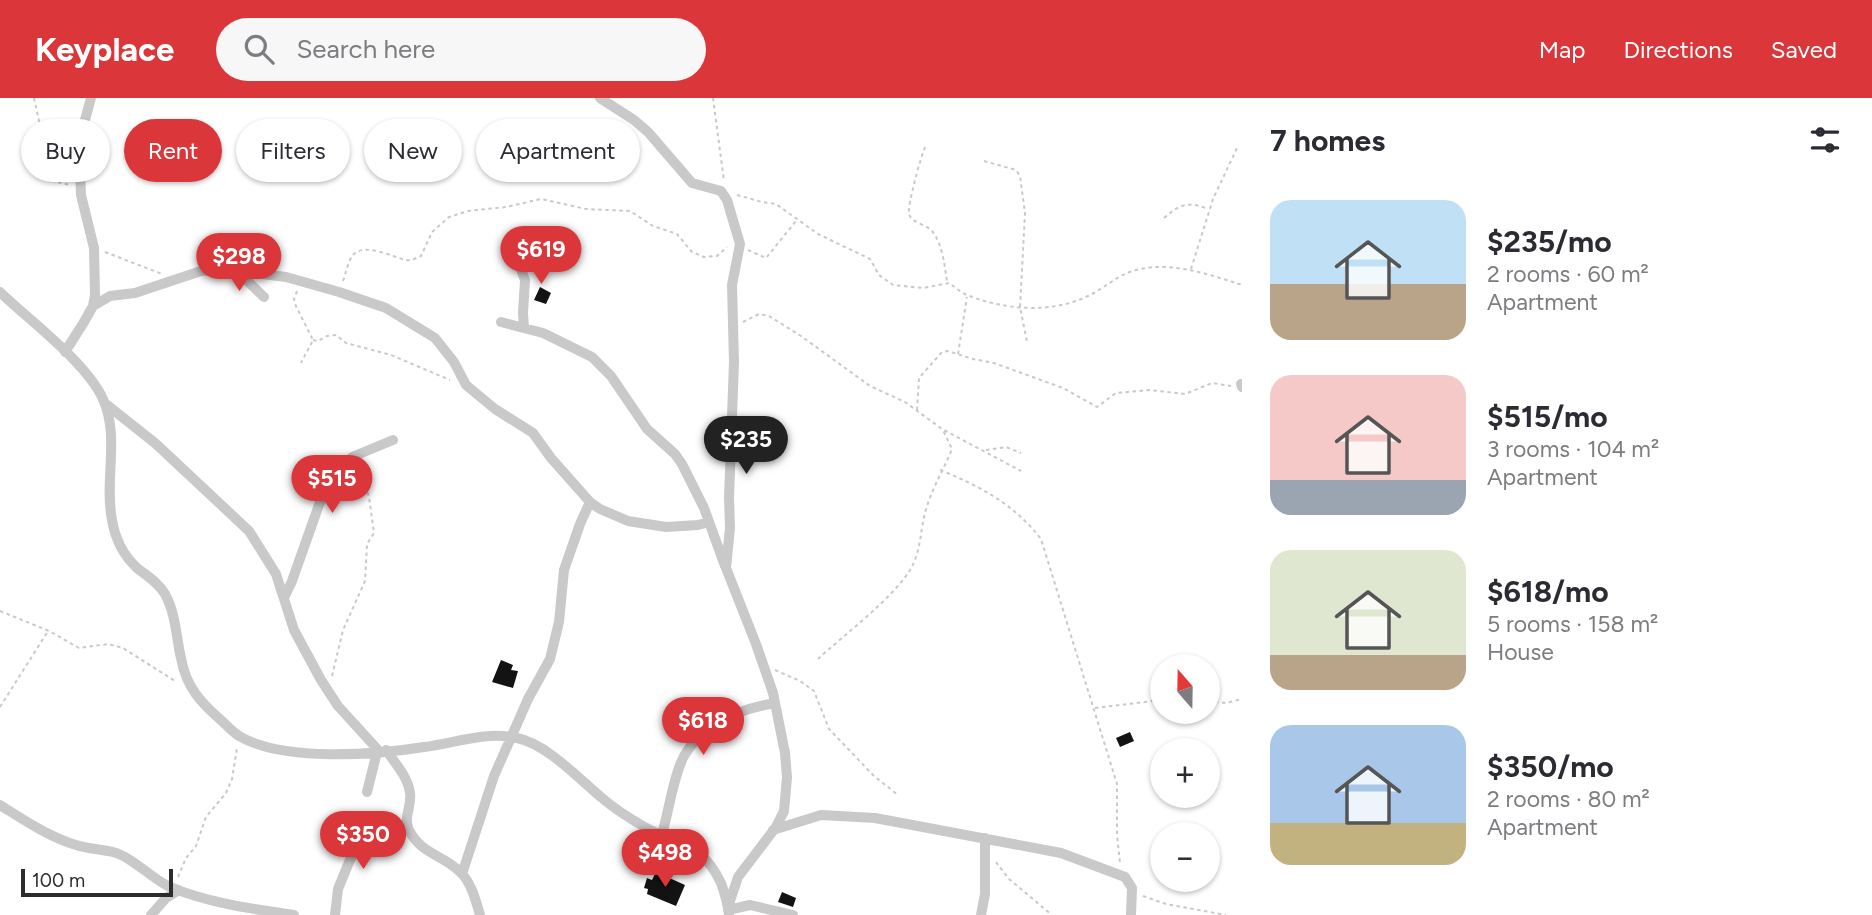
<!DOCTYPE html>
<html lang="en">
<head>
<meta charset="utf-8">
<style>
	body { margin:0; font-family:Figtree,sans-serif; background:#f7f7f7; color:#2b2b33; height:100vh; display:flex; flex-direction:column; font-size:26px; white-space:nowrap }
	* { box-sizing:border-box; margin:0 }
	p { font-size:23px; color:#7c7c81 }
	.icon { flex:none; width:38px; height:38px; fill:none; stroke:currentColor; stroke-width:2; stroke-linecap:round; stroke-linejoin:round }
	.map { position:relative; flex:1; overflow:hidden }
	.details { display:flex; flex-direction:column; background:#fff; width:630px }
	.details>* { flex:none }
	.top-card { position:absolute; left:21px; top:21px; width:665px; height:63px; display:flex; gap:14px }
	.needle { width:46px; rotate:340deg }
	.tools { position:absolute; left:1150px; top:556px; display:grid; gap:14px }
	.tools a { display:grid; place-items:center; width:70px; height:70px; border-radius:50%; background:#fff; box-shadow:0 2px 5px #0004; font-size:35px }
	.scale { position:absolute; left:21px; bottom:18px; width:152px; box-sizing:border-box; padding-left:7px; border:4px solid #2c2c2c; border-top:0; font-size:19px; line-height:24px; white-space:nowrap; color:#2c2c2c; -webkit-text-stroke:5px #fff; paint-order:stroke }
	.price { position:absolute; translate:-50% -60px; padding:0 16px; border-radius:24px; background:#db363a; color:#fff; font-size:23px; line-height:46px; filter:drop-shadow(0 2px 4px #0008) }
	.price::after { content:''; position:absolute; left:50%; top:42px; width:21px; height:16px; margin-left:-10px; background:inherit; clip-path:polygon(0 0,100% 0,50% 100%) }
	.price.selected { background:#222; color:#fff }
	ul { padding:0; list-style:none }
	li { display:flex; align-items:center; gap:21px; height:175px; padding:0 28px }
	li span { display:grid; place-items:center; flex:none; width:196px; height:140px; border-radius:21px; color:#555 }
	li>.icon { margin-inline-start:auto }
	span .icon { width:84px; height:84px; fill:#fffc; stroke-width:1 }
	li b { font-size:30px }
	h2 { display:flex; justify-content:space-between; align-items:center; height:84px; padding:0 28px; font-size:30px }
	.pill { padding:0 24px; border-radius:32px; background:#fff; box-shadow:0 2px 5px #0004; font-size:24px; line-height:63px }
	.pill.selected { background:#db363a; color:#fff }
	header { display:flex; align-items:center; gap:42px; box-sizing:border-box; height:98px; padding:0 35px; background:#db363a; color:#fff }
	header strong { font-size:33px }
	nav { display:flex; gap:38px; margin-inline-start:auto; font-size:24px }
	.search { width:490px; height:63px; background:#f7f7f7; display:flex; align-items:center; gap:18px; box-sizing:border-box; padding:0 24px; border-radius:38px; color:#7c7c81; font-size:26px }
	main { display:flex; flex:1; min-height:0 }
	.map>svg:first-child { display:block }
	.building { fill:#131313 }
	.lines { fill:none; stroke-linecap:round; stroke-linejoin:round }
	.path { stroke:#c9c9c9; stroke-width:2; stroke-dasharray:3.5 3.5; stroke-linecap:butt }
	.minor { stroke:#c9c9c9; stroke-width:10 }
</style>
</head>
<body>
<header>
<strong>Keyplace</strong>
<div class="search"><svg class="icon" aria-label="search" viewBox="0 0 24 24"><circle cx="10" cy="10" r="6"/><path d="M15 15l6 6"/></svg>Search here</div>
<nav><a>Map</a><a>Directions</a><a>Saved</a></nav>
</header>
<main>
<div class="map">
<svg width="1242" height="817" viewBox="0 0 1242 817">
	<rect width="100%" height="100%" fill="#fff"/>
	<!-- building -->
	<path class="building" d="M 540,189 L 551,195 L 546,206 L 534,202 Z
		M 501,562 L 513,567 L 511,572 L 518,573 L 513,590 L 492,584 Z
		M 1130,634 L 1134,643 L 1120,649 L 1116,640 Z
		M 656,774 L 685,787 L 676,808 L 647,796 L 648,791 L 644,790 L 647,780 L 652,782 Z
		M 782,794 L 796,800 L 793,809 L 778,804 Z"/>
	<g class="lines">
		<!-- path -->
		<path class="path" d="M 34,0 L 52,83 L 70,87
			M 713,0 L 724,83
			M 925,49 C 921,58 907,109 909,116 C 912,125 925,126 931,132 C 942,143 945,169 947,184
			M 984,63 L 1016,72 L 1020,78 L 1025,115 L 1020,209 L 1027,244
			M 737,97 L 762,104 L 776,106 L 818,136 L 870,161 L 879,177 L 893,187 L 923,190 L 949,185 C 955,189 960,194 967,197 C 1005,212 1051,216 1088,198 C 1105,190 1117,177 1136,172 C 1171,163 1208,176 1242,187
			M 1164,120 C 1180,106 1188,103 1208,111
			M 748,152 L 766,160 L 796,123
			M 105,154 L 162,176
			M 1191,171 L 1213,101 L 1237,50
			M 343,183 C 346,175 348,163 353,157 C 364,144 393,159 406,162 C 411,163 416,160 421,158 L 432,134 L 449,119 L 468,113 L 506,109 L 541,101 L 586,111 L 630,113 L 653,128 L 677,136 L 692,154 L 704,159 L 717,158 L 727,149
			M 297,193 L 294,201 L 295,206 L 313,242 L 301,265
			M 743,224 L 759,216 L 769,218 L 801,238 L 870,288 L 905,304 L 942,331 L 1021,373
			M 313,242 L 318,243 L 327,238 L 336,237 L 346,245 L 391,257 L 450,282
			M 958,256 L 967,199
			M 917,312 L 919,280 L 942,254 L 948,253 L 973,261 L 994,265 L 1063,290 L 1097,309 L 1116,295 L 1150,292 L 1185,296 L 1212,285 L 1231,288
			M 986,352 L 1006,349 L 1021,355
			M 940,372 C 980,388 1015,407 1041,441 L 1117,686 L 1117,737 L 1120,765
			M 0,513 L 49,533 L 79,550 L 108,546 L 123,550 L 175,583
			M 818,561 C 844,537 892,501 910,472 C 921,454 920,434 925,415 C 931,392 943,373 952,351 L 943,332
			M 775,572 L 800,583 L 814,593 L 829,631 L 874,678 L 898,697
			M 332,578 L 343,532 L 365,483 L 367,446 L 374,435 L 369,399 L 359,367
			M 1208,603 L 1226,605 L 1242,601
			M 0,609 L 48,533
			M 1095,610 L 1162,602
			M 996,764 L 1008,780 L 1052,817
			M 178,779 L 186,760 L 196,748 L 206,719 L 226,695 L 232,681 L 237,650
			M 1143,798 L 1166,806 L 1226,817"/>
		<!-- minor -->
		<path class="minor" d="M 600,0 L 634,22 L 648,34 L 692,85 L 721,93 L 727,102 L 740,146 L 732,187 L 734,264 L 729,400 L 730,430 L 726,470 L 756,546 L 773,595 L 785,655 L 787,679 L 784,713 L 776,729 L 738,779 L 729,806
			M 515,156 L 525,182 L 523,215 L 524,230
			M 237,173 L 264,199
			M 0,194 C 30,223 86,264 103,301 C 120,339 104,382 112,422 C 115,440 123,457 137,470 C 147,478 158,484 165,496 C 176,516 176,539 181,560 C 186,589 201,605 222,623 C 227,628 233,634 239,638 C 283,664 374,657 424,649 C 455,645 486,633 517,640 C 547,646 579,681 602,700 C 615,711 629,720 643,728 C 678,748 702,744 721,785 C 725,796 728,805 729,817
			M 93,208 L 110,198 L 135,195 L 201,173 L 222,171 L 286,179 L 339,194 L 386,210 L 435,240 L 454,264 L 466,287 L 495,311 L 533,335 L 551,360 L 590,404 L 600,411 L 628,423 L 666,429 L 698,427 L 709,424
			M 501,224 L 543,235 L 592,259 L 611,278 L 647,331 L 675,356 L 682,366 L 704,410 L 725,468
			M 65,254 L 84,224 L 93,208 L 95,197 L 94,150 L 81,97 L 80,73 L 85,41 L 85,22 L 91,0
			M 1241,286 L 1242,289
			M 107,307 L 155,345 L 249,433 L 276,476 L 294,532 L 321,582 L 338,608 L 379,653
			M 285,498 L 292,483 L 320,404 L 343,369 L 352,359 L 393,342
			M 386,652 C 395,665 408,679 410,695 C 412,708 403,719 409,732 C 421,756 443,757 459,773 C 471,783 476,803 480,817
			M 367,694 L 377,654
			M 0,707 C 24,722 49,739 76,747 C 88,751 101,751 113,754 C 132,759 150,779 168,788 C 207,805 253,811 294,817
			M 773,732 L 821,717 L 875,720 L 1061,755 L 1125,779 L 1132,790 L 1131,817
			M 662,736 C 669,713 673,679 684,658 C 703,625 740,611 775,605
			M 462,776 L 494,678 L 528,601 L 550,561 L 559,524 L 564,472 L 580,426 L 590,404
			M 728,812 L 750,807 L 793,817
			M 151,817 L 166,800 L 179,792
			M 335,817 L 338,791 L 366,723
			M 981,817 L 985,796 L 985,740"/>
	</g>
</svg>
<div class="tools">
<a><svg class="needle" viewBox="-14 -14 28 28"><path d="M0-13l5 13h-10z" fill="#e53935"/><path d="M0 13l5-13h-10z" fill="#7c7c81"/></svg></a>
<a>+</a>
<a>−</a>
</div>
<div class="scale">100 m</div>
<b class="price" style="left:541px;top:188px">$619</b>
<b class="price" style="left:239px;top:195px">$298</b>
<b class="price selected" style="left:746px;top:378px">$235</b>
<b class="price" style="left:332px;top:417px">$515</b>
<b class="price" style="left:703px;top:659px">$618</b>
<b class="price" style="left:363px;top:773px">$350</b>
<b class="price" style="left:665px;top:791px">$498</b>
<div class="top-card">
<a class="pill">Buy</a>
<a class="pill selected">Rent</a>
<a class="pill">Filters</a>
<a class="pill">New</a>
<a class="pill">Apartment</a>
</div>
</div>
<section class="details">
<h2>7 homes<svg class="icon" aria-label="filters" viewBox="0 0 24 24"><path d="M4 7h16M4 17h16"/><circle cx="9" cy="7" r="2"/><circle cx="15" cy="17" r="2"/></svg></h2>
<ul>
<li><span style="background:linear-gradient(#bfe0f5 60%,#b9a48a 0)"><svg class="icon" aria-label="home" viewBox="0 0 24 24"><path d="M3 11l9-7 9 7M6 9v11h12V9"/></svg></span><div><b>$235/mo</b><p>2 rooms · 60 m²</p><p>Apartment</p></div></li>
<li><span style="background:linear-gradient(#f6c9c9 75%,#9aa5b1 0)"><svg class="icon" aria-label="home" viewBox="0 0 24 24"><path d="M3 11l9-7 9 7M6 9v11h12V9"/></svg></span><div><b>$515/mo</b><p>3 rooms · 104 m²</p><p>Apartment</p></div></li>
<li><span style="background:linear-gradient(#dfe7d0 75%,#b9a48a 0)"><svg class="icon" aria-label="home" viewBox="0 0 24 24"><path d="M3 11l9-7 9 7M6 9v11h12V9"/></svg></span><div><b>$618/mo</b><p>5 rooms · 158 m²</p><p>House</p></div></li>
<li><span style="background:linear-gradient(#a9c7e8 70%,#c2b280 0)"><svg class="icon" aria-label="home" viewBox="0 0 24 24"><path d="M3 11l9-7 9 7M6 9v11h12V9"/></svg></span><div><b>$350/mo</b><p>2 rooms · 80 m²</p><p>Apartment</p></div></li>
</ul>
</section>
</main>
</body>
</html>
